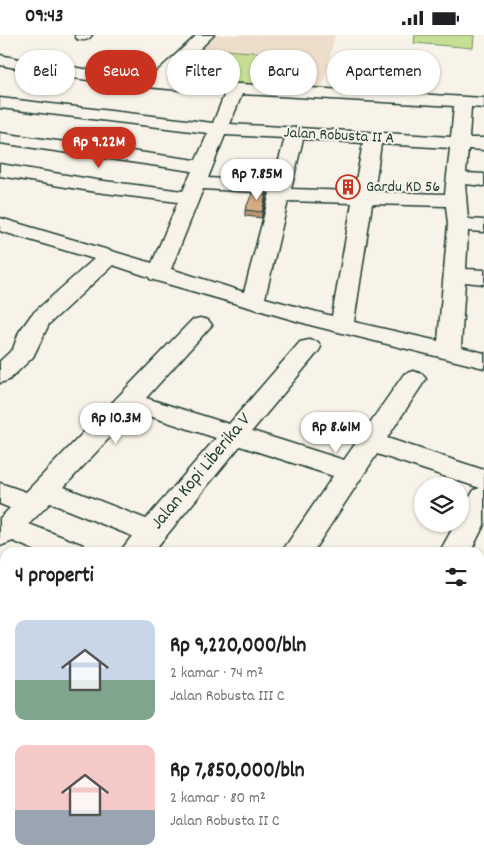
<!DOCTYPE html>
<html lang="id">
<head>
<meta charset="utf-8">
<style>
	body { margin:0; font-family:Dekko,sans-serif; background:#f2f2f2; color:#202124; height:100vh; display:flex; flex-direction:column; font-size:19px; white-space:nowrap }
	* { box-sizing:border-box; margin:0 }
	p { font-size:16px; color:#757577 }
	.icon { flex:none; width:28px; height:28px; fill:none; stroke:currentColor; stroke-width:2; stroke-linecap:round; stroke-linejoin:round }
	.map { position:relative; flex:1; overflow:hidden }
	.details { position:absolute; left:0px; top:512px; width:485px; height:321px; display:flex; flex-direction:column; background:#fff; border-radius:15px 15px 0 0; box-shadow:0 1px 4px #0004 }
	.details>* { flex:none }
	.hud { position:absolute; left:15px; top:15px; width:455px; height:45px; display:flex; gap:10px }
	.fabs { position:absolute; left:414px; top:442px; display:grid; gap:10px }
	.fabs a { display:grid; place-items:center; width:55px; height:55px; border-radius:50%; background:#fff; box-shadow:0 1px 4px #0004; font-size:25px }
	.price { position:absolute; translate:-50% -42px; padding:0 11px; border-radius:18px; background:#fff; color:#222; font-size:16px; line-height:32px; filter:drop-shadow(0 1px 2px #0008) }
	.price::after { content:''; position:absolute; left:50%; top:30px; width:15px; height:11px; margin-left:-8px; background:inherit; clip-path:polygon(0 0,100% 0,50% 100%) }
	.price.selected { background:#c8321e; color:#fff }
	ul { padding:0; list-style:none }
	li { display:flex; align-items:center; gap:15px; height:125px; padding:0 15px }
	li span { display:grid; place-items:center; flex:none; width:140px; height:100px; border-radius:10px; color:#555 }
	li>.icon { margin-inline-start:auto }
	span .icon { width:60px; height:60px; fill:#fffc; stroke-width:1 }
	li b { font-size:21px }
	h2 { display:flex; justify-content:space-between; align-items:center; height:60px; padding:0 15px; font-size:21px }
	.tag { padding:0 18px; border-radius:22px; background:#fff; box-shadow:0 1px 4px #0004; font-size:18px; line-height:45px }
	.tag.selected { background:#c8321e; color:#fff }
	.status { display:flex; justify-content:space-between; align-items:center; height:35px; padding:0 25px; background:#fff; direction:ltr }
	.status svg { height:14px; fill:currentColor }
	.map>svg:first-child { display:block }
	.built { fill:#eddecb }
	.green { fill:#c7df95; stroke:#738e64 }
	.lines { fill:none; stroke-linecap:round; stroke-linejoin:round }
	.minor-casing { stroke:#1f3d34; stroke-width:3 }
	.minor { fill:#f7f3e8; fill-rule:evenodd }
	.wall { fill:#b79573; stroke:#1f3d34 }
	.shaded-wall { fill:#95795e; stroke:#1f3d34 }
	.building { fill:#d5ad86; stroke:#1f3d34 }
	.labels { text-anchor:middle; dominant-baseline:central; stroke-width:4; stroke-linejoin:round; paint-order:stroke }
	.far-street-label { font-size:16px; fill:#1f3d34; stroke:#f7f3e8 }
	.far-poi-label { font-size:16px; fill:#1f3d34; stroke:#f7f3e8; text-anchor:start }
	.street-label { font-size:19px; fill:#1f3d34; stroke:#f7f3e8 }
</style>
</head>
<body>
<div class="status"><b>09:43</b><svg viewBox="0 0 49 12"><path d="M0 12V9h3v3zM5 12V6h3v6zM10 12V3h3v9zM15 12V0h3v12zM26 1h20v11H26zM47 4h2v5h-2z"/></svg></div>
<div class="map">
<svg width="484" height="833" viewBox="0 0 484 833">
	<rect width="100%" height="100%" fill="#f7f3e8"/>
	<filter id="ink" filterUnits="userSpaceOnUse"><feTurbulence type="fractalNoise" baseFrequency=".02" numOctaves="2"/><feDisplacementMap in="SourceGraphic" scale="10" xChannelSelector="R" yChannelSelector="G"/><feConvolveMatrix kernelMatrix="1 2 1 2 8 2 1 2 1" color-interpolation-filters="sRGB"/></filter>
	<g filter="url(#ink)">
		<!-- built -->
		<path class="built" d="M 208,0 L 335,0 L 321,59 L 158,46 Z"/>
		<!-- green -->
		<path class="green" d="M 415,0 L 474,0 L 473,13 L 414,8 Z
			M 224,15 L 293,20 L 278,52 L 205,46 Z"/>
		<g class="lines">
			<!-- minor casing -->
			<g class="minor-casing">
				<path id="minor" d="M 75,0 L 92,0 C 88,6 83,6 77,4 Z
					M 197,0 L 214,0 L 168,45 L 484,63 L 484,73 L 471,72 L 469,103 L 484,103 L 484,115 L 468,114 L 466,138 L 484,139 L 484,151 L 465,149 L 468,184 L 484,185 L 484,197 L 468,196 L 466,234 L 484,235 L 484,249 L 465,247 L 461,312 L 484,318 L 484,333 L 314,291 L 150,244 L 149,242 L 113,230 L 49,289 L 33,322 L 9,345 L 0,348 L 0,326 L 13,314 L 19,297 L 32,279 L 94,224 L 0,196 L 0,183 L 152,228 L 178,167 L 96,157 L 0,141 L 0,129 L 96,145 L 183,156 L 192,136 L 0,108 L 0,98 L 196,125 L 208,98 L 0,73 L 0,63 L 213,88 L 225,58 C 150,54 74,45 0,30 L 0,20 L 34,27 L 150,43 ZM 242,59 L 454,71 L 451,102 L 230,89 ZM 225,100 L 285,103 L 273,147 L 208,143 ZM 303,104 L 363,108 L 354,156 L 291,154 ZM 381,109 L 450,113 L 445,159 L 374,157 ZM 203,154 L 270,158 L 244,257 L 171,234 ZM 288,166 L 352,168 L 332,281 L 265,263 ZM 372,169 L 446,171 L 448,189 L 438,306 L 354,287 Z
					M 200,283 L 208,285 L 212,290 L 146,363 L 229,389 L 300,307 L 309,305 L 318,307 L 321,312 L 318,317 L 252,396 L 344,425 L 404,339 L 413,336 L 422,339 L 426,344 L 387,403 L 484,435 L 484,490 L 470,518 L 439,518 L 455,489 L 460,489 L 460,479 L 474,455 L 480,453 L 377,419 L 312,518 L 281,518 L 333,441 L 240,411 L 152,518 L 119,518 L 132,501 L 50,468 L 29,489 L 83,510 L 87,518 L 41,518 L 13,506 L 0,511 L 0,483 L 10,473 L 0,469 L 0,448 L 26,457 L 192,285 ZM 134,376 L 216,403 L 146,484 L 64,452 Z
					M 0,654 L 5,655 L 5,685 L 0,684 Z
					M 480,657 L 484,658 L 484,687 L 480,686 Z
					M 0,797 L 5,799 L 5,829 L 46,829 L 48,833 L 0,833 Z
					M 65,829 L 106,829 L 104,833 L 63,833 Z
					M 273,829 L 318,829 L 320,833 L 275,833 Z"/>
			</g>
			<!-- minor -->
			<use href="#minor" class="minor"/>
		</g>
		<!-- wall -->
		<path class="wall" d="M 267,155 L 267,161 L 262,183 L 245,181 L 245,175 Z
			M 480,606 L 484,608 L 484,656 L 481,656 L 480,660 Z"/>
		<!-- shaded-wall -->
		<path class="shaded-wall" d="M 267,155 L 267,161 L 262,183 L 262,177 Z"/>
		<!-- building -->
		<path class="building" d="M 254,154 L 267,155 L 262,177 L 245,175 Z
			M 480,606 L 484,608 L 484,637 L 483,637 L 482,649 L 480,648 Z"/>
	</g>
	<!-- icons -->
	<defs>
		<g id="building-ring" transform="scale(1.25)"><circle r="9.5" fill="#f7f3e8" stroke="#c8321e" stroke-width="1.5"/><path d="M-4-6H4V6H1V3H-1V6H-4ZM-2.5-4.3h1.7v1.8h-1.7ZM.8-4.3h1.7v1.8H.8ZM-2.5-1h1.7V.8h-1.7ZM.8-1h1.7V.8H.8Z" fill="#c8321e"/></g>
	</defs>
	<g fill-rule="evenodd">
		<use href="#building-ring" x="348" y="152"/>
	</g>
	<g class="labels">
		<!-- far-street labels -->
		<g class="far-street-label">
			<text transform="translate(339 101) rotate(3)">Jalan Robusta II A</text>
		</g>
		<!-- far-poi labels -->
		<g class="far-poi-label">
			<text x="366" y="152">Gardu KD 56</text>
		</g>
		<!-- street labels -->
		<g class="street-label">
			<text transform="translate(202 437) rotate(-50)">Jalan Kopi Liberika V</text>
		</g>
	</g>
</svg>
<div class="fabs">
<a><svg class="icon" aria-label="layers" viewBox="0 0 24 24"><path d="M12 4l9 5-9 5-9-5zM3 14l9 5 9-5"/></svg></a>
</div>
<b class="price selected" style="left:99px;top:134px">Rp 9.22M</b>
<b class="price" style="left:257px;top:166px">Rp 7.85M</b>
<b class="price" style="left:116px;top:410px">Rp 10.3M</b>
<b class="price" style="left:336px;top:419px">Rp 8.61M</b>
<div class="hud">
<a class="tag">Beli</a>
<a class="tag selected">Sewa</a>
<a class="tag">Filter</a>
<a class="tag">Baru</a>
<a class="tag">Apartemen</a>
</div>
<section class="details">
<h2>4 properti<svg class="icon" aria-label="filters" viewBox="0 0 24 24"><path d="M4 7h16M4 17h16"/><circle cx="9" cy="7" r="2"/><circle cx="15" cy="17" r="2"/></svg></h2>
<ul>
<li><span style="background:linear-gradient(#c9d6e8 60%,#7fa58c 0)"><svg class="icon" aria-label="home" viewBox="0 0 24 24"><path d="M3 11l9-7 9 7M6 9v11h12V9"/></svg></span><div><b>Rp 9,220,000/bln</b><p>2 kamar · 74 m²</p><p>Jalan Robusta III C</p></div></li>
<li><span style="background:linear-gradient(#f6c9c9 65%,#9aa5b1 0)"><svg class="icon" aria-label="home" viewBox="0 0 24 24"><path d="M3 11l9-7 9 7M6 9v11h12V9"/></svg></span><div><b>Rp 7,850,000/bln</b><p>2 kamar · 80 m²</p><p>Jalan Robusta II C</p></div></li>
</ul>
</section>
</div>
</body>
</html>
